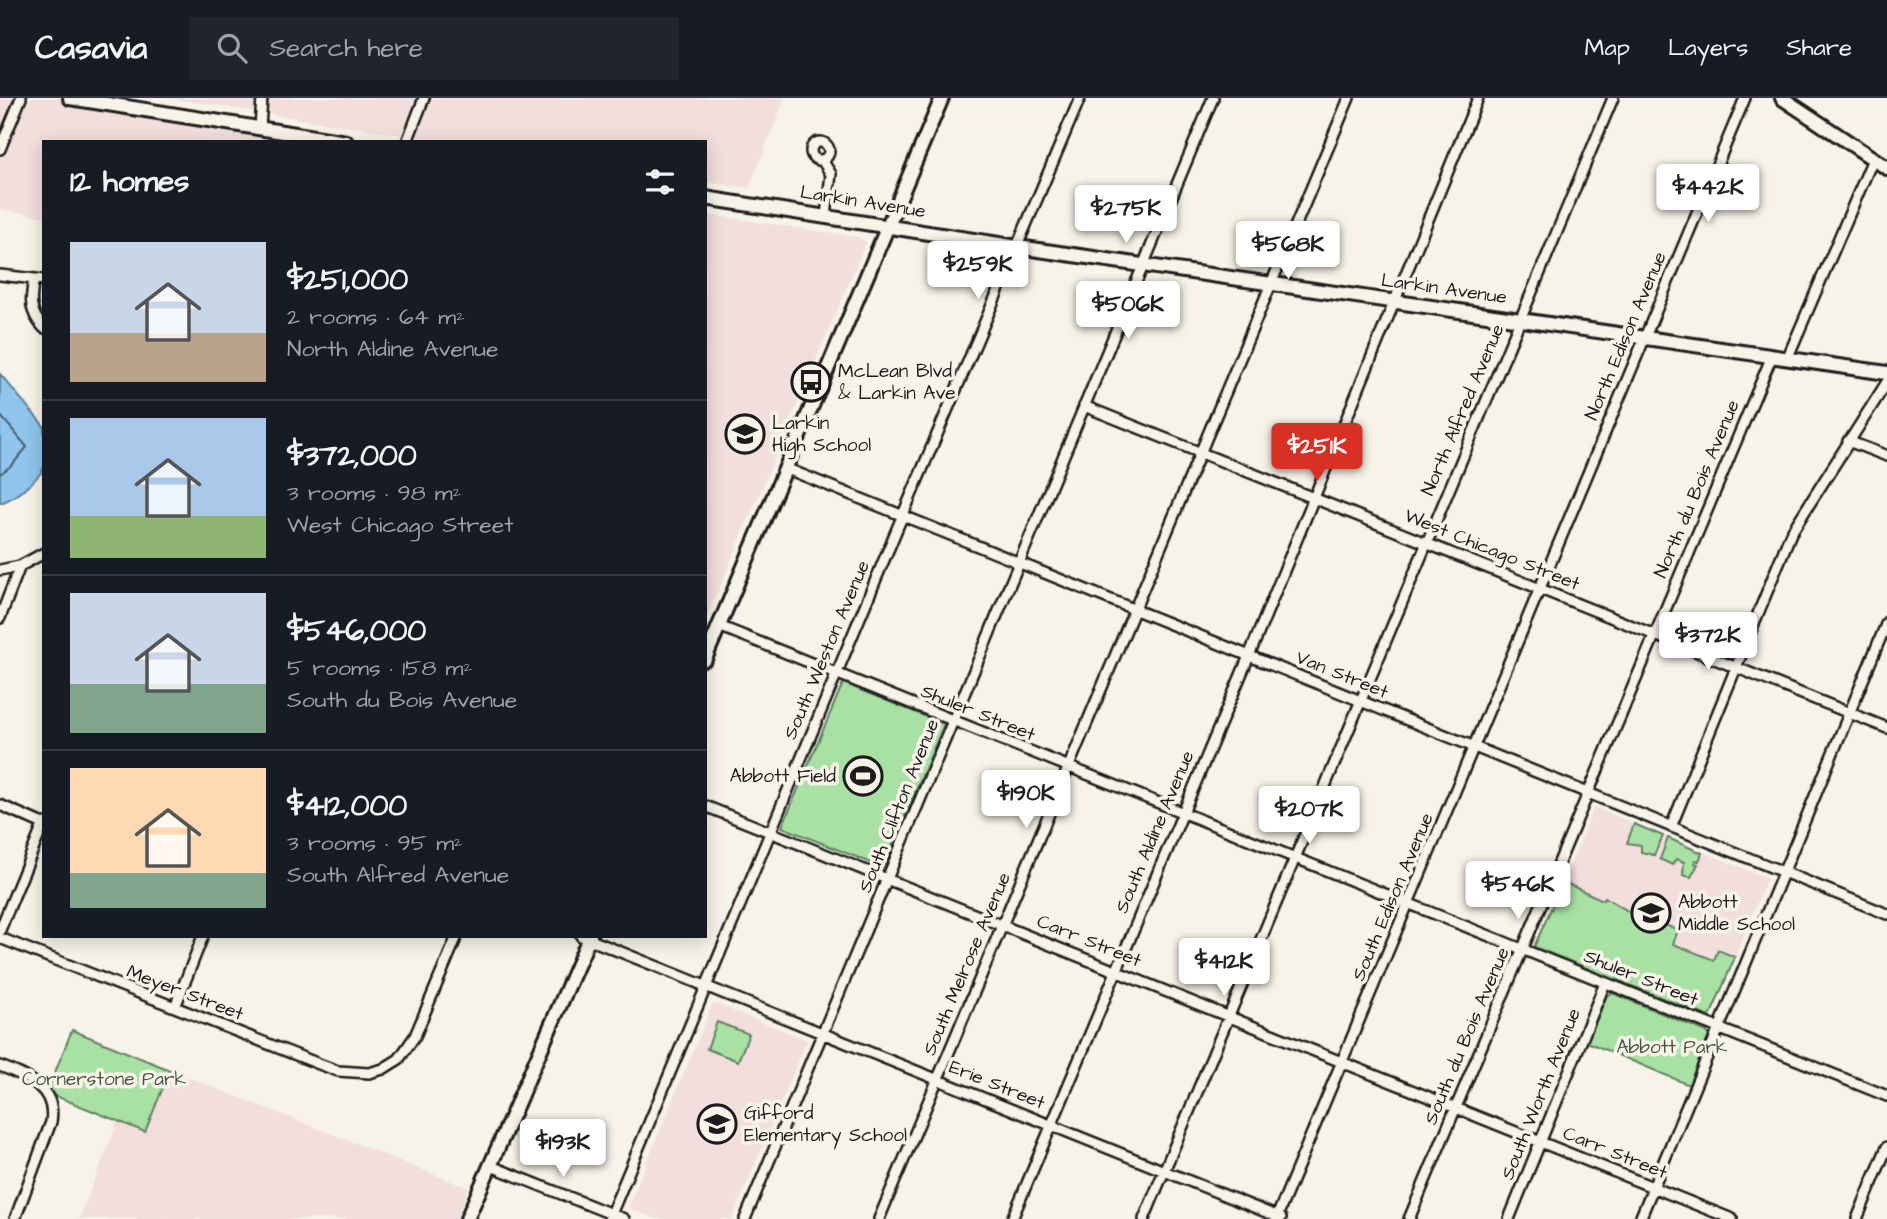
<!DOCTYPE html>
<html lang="en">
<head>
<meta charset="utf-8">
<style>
	body { margin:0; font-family:"Architects Daughter",sans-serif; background:#20242c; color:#f1f3f6; height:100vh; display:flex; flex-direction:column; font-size:26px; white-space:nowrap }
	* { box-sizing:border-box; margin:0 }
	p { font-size:23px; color:#9ea1a6 }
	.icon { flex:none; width:38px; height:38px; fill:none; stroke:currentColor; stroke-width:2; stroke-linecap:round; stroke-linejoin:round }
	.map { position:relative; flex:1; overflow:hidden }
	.sheet { position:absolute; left:42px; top:42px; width:665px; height:798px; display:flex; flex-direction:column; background:#171b24; border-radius:0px; box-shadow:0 4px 18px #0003 }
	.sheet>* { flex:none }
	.price { position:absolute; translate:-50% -60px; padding:0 16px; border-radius:7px; background:#fff; color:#222; font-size:23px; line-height:46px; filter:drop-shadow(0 2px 4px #0008) }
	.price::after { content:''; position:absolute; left:50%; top:42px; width:21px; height:16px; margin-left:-10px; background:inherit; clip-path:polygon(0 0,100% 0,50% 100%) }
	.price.current { background:#d93025; color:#fff }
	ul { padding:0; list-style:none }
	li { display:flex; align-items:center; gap:21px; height:175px; padding:0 28px }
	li+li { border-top:2px solid #363941 }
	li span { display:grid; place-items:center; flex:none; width:196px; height:140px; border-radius:0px; color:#555 }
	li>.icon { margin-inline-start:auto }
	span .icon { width:84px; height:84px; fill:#fffc; stroke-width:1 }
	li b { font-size:30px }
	h2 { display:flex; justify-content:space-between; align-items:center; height:84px; padding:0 28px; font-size:30px }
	header { display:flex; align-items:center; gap:42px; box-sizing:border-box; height:98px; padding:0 35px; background:#171b24; border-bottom:2px solid #363941 }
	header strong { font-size:33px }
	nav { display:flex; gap:38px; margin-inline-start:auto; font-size:24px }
	.search { width:490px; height:63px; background:#20242c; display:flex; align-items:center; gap:18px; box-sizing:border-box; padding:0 24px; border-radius:0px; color:#9ea1a6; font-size:26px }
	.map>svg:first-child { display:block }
	.built { fill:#f1dedd }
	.green { fill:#a9e1a5; stroke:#627e60; stroke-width:2 }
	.water { fill:#90c6ee; stroke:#62829a; stroke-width:2 }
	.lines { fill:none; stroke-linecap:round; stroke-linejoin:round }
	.shore { stroke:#4a6070; stroke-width:2 }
	.minor-casing { stroke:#1c1c1c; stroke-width:14 }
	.secondary-casing { stroke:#1c1c1c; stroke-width:18 }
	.minor { stroke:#f7f3e8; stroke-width:9 }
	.secondary { stroke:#f7f3e8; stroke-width:12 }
	.labels { text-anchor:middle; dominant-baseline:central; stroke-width:7; stroke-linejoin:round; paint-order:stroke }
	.street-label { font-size:19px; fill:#1c1c1c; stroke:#f7f3e8 }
	.poi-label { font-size:19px; fill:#1c1c1c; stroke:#f7f3e8; text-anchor:start }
	.park-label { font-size:19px; fill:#465745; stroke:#f7f3e8 }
</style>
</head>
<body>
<header>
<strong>Casavia</strong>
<div class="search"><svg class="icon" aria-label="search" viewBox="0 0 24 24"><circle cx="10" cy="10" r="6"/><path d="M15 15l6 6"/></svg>Search here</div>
<nav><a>Map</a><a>Layers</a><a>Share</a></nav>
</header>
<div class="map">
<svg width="1887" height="1121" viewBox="0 0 1887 1121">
	<rect width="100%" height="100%" fill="#f7f3e8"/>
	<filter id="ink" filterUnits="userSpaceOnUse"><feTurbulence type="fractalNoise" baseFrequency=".0143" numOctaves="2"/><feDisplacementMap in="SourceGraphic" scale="14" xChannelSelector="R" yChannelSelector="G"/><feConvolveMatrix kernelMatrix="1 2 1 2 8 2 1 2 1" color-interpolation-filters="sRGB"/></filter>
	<g filter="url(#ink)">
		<!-- built -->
		<path class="built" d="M 0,0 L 58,0 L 266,32 L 269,44 L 44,44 L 44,119 L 0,111 Z
			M 168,0 L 785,0 L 749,90 L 705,84 L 705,44 L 449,44 Z
			M 705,116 L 862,140 L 866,144 L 705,524 Z
			M 1594,709 L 1767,780 L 1710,919 L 1536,849 Z
			M 713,905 L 807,942 L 732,1121 L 656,1121 L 628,1110 Z
			M 170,972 L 468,1090 L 457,1121 L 79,1121 L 118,1023 L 145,1034 Z"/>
		<!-- green -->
		<path class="green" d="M 843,585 L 944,626 L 883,770 L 782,729 Z
			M 1634,726 L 1663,738 L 1654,757 L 1641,754 L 1641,747 L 1627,745 Z
			M 1668,740 L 1702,755 L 1699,763 L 1695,762 L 1694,765 L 1698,766 L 1691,779 L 1683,777 L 1684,764 L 1676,761 L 1672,767 L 1660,761 Z
			M 1563,784 L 1603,802 L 1605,799 L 1628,813 L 1678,832 L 1673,846 L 1714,862 L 1718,852 L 1735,859 L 1710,919 L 1534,849 Z
			M 1612,895 L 1707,934 L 1709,938 L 1689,987 L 1587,944 L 1607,897 Z
			M 717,924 L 749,936 L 738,963 L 707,951 Z
			M 72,932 L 170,972 L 145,1034 L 53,997 L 49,989 Z"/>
		<!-- water -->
		<path class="water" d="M 0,276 L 44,328 C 44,340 47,357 44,369 C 40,381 12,402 0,405 Z"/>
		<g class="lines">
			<!-- shore -->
			<path class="shore" d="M 0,317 L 27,349 L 12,367 L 0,376"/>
			<!-- minor casing -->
			<g class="minor-casing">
				<path id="minor" d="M 260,30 L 262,0
					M 407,44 L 424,0
					M811 53a9 9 0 1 1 18 0a9 9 0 1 1-18 0Z
					M 0,51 L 21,0
					M 822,62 L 831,76 L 826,118
					M 0,177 L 44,182
					M 34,181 C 30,202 29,214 44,230
					M 1787,261 L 1873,61
					M 1084,308 L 1887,630
					M 1848,343 L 1887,358
					M 785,370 L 1887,816
					M 0,472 L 20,468 L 44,455
					M 0,520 L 20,468
					M 719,528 L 1887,998
					M 0,707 L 43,726
					M 705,708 L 1732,1121
					M 1671,729 L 1791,435 L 1887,284
					M 0,832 L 44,725
					M 581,838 L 1281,1120
					M 0,840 L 319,966 L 338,973 L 369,975 L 383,971 L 399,961 L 415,938 L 457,838
					M 175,909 L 203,838
					M 0,968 C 26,978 57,990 51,1024 L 15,1121
					M 491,1068 L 624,1121
					M 609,1121 L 899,426 L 1080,0
					M 745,1121 L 1213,0
					M 879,1121 L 1349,0
					M 1012,1121 L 1249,558 L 1478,0
					M 1144,1121 L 1613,0
					M 1276,1121 L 1745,0
					M 1409,1121 L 1772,258
					M 1509,1121 L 1605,885
					M 1640,1121 L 1887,524
					M 1857,1121 L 1887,1049"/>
			</g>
			<!-- secondary casing -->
			<g class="secondary-casing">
				<path id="secondary" d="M 70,0 L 346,44
					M 1782,0 L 1887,70
					M 705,100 L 1018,149 L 1887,275
					M 705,561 L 942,0
					M 467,1121 L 590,838"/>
			</g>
			<!-- minor -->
			<use href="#minor" class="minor"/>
			<!-- secondary -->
			<use href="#secondary" class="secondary"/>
		</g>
	</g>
	<!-- icons -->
	<defs>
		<g id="bus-ring" transform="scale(2.0125)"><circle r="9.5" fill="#f7f3e8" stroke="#1c1c1c" stroke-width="1.5"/><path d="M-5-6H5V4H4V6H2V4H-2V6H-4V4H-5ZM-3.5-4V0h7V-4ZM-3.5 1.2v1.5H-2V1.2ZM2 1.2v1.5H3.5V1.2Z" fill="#1c1c1c"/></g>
		<g id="school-ring" transform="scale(2.0125)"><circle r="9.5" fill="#f7f3e8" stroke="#1c1c1c" stroke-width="1.5"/><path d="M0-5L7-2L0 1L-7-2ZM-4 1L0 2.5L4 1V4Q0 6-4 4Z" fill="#1c1c1c"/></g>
		<g id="stadium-ring" transform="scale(2.0125)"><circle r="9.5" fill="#f7f3e8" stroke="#1c1c1c" stroke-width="1.5"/><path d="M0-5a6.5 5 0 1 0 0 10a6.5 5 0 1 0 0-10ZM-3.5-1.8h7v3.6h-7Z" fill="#1c1c1c"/></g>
	</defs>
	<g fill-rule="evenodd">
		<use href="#bus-ring" x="811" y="284"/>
		<use href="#school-ring" x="745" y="336"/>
		<use href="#stadium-ring" x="863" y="678"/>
		<use href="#school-ring" x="1651" y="815"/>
		<use href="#school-ring" x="717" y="1026"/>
	</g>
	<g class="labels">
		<!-- street labels -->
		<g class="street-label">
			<text transform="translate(863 104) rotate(9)">Larkin Avenue</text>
			<text transform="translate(1444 191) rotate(8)">Larkin Avenue</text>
			<text transform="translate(1626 238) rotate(-67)">North Edison Avenue</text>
			<text transform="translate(1463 312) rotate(-67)">North Alfred Avenue</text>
			<text transform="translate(1697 391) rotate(-67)">North du Bois Avenue</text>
			<text transform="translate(1492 452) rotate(22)">West Chicago Street</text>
			<text transform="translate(827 552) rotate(-67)">South Weston Avenue</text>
			<text transform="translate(1342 577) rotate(22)">Van Street</text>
			<text transform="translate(978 615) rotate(22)">Shuler Street</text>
			<text transform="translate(899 708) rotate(-68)">South Clifton Avenue</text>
			<text transform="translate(1155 734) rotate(-67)">South Aldine Avenue</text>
			<text transform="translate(1393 799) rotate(-67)">South Edison Avenue</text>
			<text transform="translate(1089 843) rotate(22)">Carr Street</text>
			<text transform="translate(967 866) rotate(-67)">South Melrose Avenue</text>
			<text transform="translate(1641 880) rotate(22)">Shuler Street</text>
			<text transform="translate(185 895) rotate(21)">Meyer Street</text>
			<text transform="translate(1467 938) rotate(-67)">South du Bois Avenue</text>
			<text transform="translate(997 987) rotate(22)">Erie Street</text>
			<text transform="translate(1541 996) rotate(-68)">South Worth Avenue</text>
			<text transform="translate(1615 1055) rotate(22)">Carr Street</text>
		</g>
		<!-- poi labels -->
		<g class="poi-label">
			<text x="838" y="273">McLean Blvd<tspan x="838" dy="22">&amp; Larkin Ave</tspan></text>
			<text x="772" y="325">Larkin<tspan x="772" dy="22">High School</tspan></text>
			<text x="836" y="678" text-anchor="end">Abbott Field</text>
			<text x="1678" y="804">Abbott<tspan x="1678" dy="22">Middle School</tspan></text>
			<text x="744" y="1015">Gifford<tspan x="744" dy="22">Elementary School</tspan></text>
		</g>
		<!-- park labels -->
		<g class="park-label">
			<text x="1672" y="949">Abbott Park</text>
			<text x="104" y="981">Cornerstone Park</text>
		</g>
	</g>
</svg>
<b class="price" style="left:1708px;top:126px">$442K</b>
<b class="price" style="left:1126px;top:147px">$275K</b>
<b class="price" style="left:1288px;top:183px">$568K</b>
<b class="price" style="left:978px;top:203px">$259K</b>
<b class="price" style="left:1128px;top:243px">$506K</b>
<b class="price current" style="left:1317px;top:385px">$251K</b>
<b class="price" style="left:1708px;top:574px">$372K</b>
<b class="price" style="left:1026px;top:732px">$190K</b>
<b class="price" style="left:1309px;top:748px">$207K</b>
<b class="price" style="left:1518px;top:823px">$546K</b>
<b class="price" style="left:1224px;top:900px">$412K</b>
<b class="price" style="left:563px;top:1081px">$193K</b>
<section class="sheet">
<h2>12 homes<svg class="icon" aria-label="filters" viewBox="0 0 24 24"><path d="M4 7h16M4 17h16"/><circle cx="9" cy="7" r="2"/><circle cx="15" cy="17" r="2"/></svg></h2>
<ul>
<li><span style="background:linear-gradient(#c9d6e8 65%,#b9a48a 0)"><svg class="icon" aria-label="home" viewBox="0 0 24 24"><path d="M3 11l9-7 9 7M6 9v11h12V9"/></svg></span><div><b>$251,000</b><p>2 rooms · 64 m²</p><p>North Aldine Avenue</p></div></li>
<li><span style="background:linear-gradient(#a9c7e8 70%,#8fb573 0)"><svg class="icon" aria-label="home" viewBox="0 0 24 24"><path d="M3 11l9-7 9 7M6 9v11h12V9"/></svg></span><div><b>$372,000</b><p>3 rooms · 98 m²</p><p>West Chicago Street</p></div></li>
<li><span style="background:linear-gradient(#c9d6e8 65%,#7fa58c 0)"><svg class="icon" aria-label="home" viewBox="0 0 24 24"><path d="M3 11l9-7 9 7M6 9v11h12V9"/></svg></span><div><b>$546,000</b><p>5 rooms · 158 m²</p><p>South du Bois Avenue</p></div></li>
<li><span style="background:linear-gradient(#ffd9b3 75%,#7fa58c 0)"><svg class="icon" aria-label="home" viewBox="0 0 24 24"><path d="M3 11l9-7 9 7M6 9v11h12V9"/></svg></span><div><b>$412,000</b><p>3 rooms · 95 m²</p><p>South Alfred Avenue</p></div></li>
</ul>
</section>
</div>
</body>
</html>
